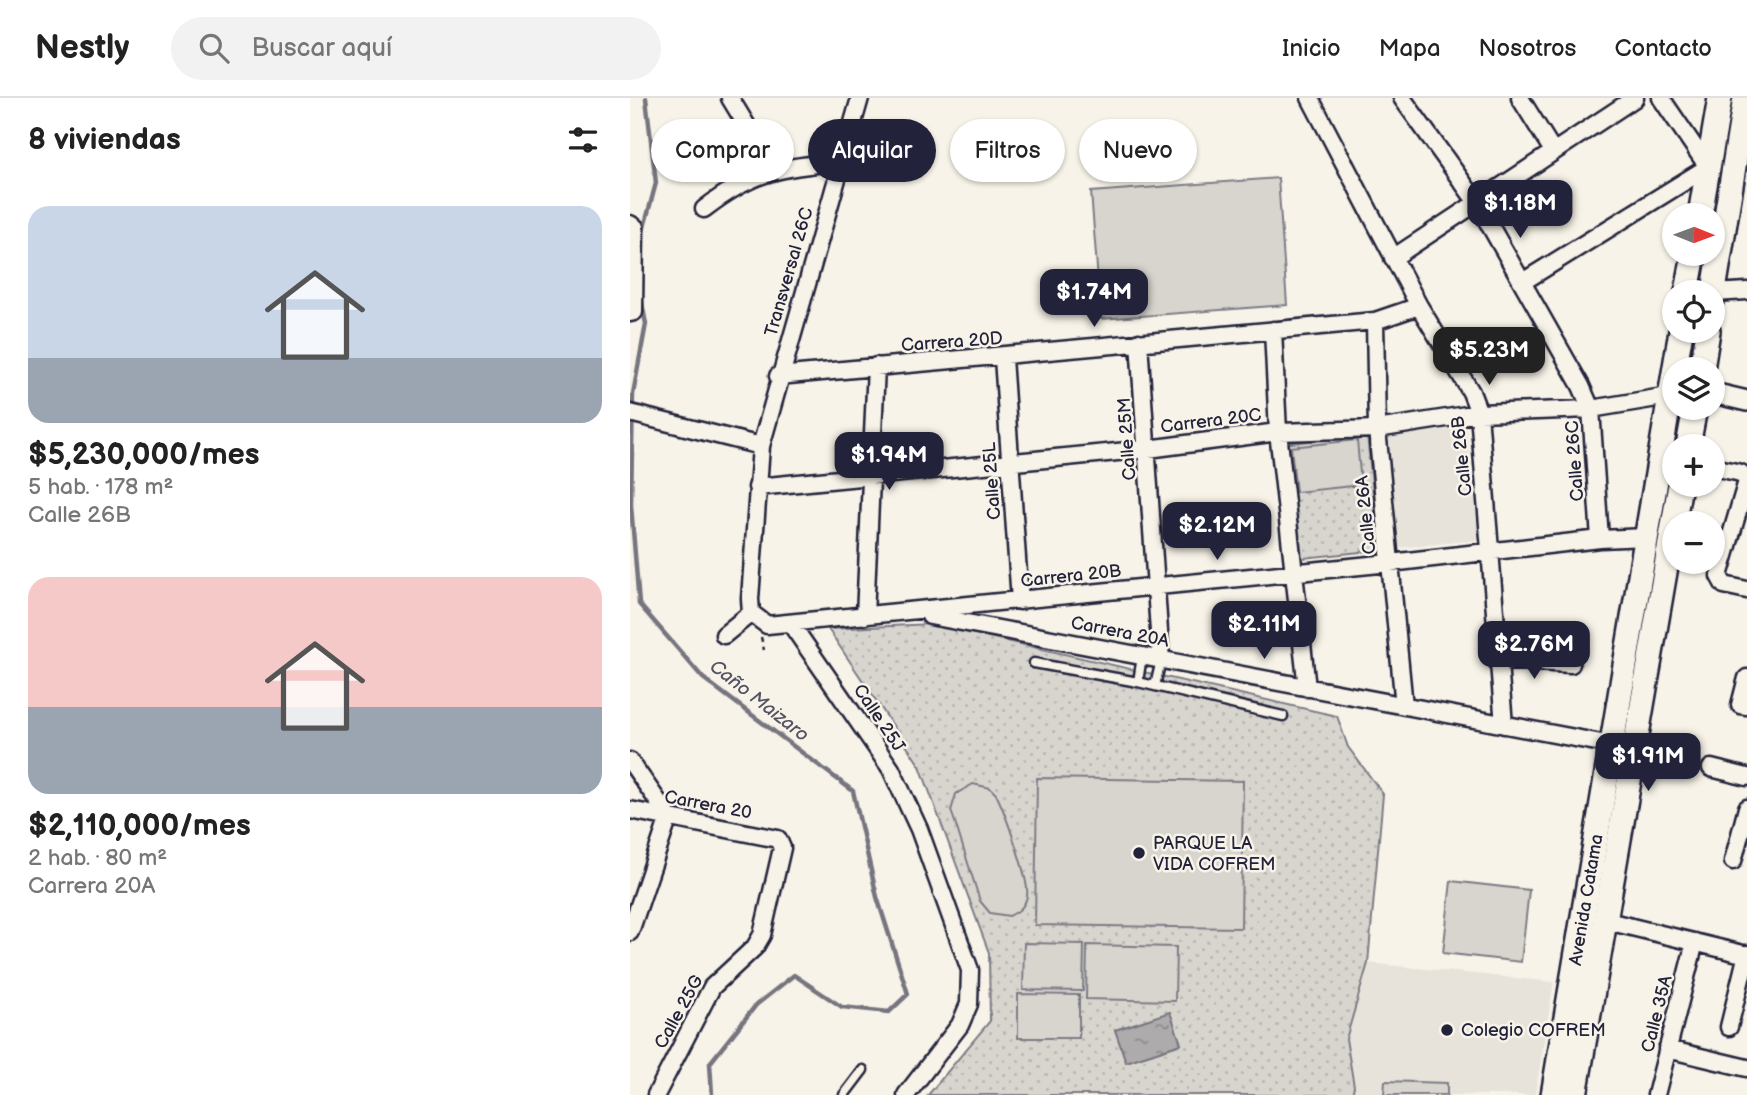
<!DOCTYPE html>
<html lang="es">
<head>
<meta charset="utf-8">
<style>
	body { margin:0; font-family:"Balsamiq Sans",sans-serif; background:#f2f2f2; color:#222; height:100vh; display:flex; flex-direction:column; font-size:26px; white-space:nowrap }
	* { box-sizing:border-box; margin:0 }
	p { font-size:23px; color:#767676 }
	.icon { flex:none; width:38px; height:38px; fill:none; stroke:currentColor; stroke-width:2; stroke-linecap:round; stroke-linejoin:round }
	.map { position:relative; flex:1; overflow:hidden }
	.side { display:flex; flex-direction:column; background:#fff; width:630px }
	.side>* { flex:none }
	.top-card { position:absolute; left:21px; top:21px; width:665px; height:63px; display:flex; gap:14px }
	.needle { width:46px; rotate:91deg }
	.controls { position:absolute; left:1032px; top:105px; display:grid; gap:14px }
	.controls a { display:grid; place-items:center; width:63px; height:63px; border-radius:50%; background:#fff; box-shadow:0 2px 5px #0004; font-size:35px }
	.price { position:absolute; translate:-50% -60px; padding:0 16px; border-radius:14px; background:#22223b; color:#fff; font-size:23px; line-height:46px; filter:drop-shadow(0 2px 4px #0008) }
	.price::after { content:''; position:absolute; left:50%; top:42px; width:21px; height:16px; margin-left:-10px; background:inherit; clip-path:polygon(0 0,100% 0,50% 100%) }
	.price.current { background:#222; color:#fff }
	ul { padding:0; list-style:none }
	li { display:grid; align-content:center; gap:14px; height:371px; padding:0 28px }
	li span { display:grid; place-items:center; height:217px; border-radius:21px; color:#555 }
	li>.icon { margin-inline-start:auto }
	span .icon { width:126px; height:126px; fill:#fffc; stroke-width:1 }
	li b { font-size:30px }
	h2 { display:flex; justify-content:space-between; align-items:center; height:84px; padding:0 28px; font-size:30px }
	.tag { padding:0 24px; border-radius:32px; background:#fff; box-shadow:0 2px 5px #0004; font-size:24px; line-height:63px }
	.tag.current { background:#22223b; color:#fff }
	header { display:flex; align-items:center; gap:42px; box-sizing:border-box; height:98px; padding:0 35px; background:#fff; border-bottom:2px solid #e0e0e0 }
	header strong { font-size:33px }
	nav { display:flex; gap:38px; margin-inline-start:auto; font-size:24px }
	.search { width:490px; height:63px; background:#f2f2f2; display:flex; align-items:center; gap:18px; box-sizing:border-box; padding:0 24px; border-radius:38px; color:#767676; font-size:26px }
	main { display:flex; flex:1; min-height:0 }
	.map>svg:first-child { display:block }
	.built { fill:#e7e3db }
	.green { fill:url(#green-dots); stroke:#7d7c85; stroke-width:2 }
	.pitch { fill:#d8d5cf; stroke:#7d7c85; stroke-width:2 }
	.water { fill:url(#water-ripples); stroke:#76747f; stroke-width:2 }
	.lines { fill:none; stroke-linecap:round; stroke-linejoin:round }
	.stream { stroke:#76747f; stroke-width:4.5 }
	.service-casing { stroke:#22223b; stroke-width:13 }
	.minor-casing { stroke:#22223b; stroke-width:21 }
	.tertiary-casing { stroke:#22223b; stroke-width:24 }
	.secondary-casing { stroke:#22223b; stroke-width:28 }
	.path { stroke:#22223b; stroke-width:2.5; stroke-dasharray:5 5; stroke-linecap:butt }
	.service { stroke:#f7f3e8; stroke-width:8 }
	.minor { stroke:#f7f3e8; stroke-width:16 }
	.tertiary { stroke:#f7f3e8; stroke-width:19 }
	.secondary { stroke:#f7f3e8; stroke-width:23 }
	.poi-dot { fill:#22223b; stroke:#f7f3e8; stroke-width:2.5 }
	.labels { text-anchor:middle; dominant-baseline:central; stroke-width:5; stroke-linejoin:round; paint-order:stroke }
	.street-label { font-size:18px; fill:#22223b; stroke:#f7f3e8 }
	.poi-label { font-size:18px; fill:#22223b; stroke:#f7f3e8; text-anchor:start }
	.water-label { font-size:19px; font-style:italic; fill:#535263; stroke:#f7f3e8 }
</style>
</head>
<body>
<header>
<strong>Nestly</strong>
<div class="search"><svg class="icon" aria-label="search" viewBox="0 0 24 24"><circle cx="10" cy="10" r="6"/><path d="M15 15l6 6"/></svg>Buscar aquí</div>
<nav><a>Inicio</a><a>Mapa</a><a>Nosotros</a><a>Contacto</a></nav>
</header>
<main>
<section class="side">
<h2>8 viviendas<svg class="icon" aria-label="filters" viewBox="0 0 24 24"><path d="M4 7h16M4 17h16"/><circle cx="9" cy="7" r="2"/><circle cx="15" cy="17" r="2"/></svg></h2>
<ul>
<li><span style="background:linear-gradient(#c9d6e8 70%,#9aa5b1 0)"><svg class="icon" aria-label="home" viewBox="0 0 24 24"><path d="M3 11l9-7 9 7M6 9v11h12V9"/></svg></span><div><b>$5,230,000/mes</b><p>5 hab. · 178 m²</p><p>Calle 26B</p></div></li>
<li><span style="background:linear-gradient(#f6c9c9 60%,#9aa5b1 0)"><svg class="icon" aria-label="home" viewBox="0 0 24 24"><path d="M3 11l9-7 9 7M6 9v11h12V9"/></svg></span><div><b>$2,110,000/mes</b><p>2 hab. · 80 m²</p><p>Carrera 20A</p></div></li>
</ul>
</section>
<div class="map">
<svg width="1117" height="997" viewBox="0 0 1117 997">
	<defs>
		<pattern id="green-dots" width="8" height="8" patternUnits="userSpaceOnUse" patternTransform="scale(1.75)"><rect width="8" height="8" fill="#d8d5cf"/><path d="M2 2h.1M6 6h.1" fill="none" stroke="#b9b7b3" stroke-width="1.8" stroke-linecap="round"/></pattern>
		<pattern id="water-ripples" width="26" height="14" patternUnits="userSpaceOnUse" patternTransform="scale(1.75)"><rect width="26" height="14" fill="#aeabad"/><path d="M2 4q2-2 4 0t4 0M15 11q2-2 4 0t4 0" fill="none" stroke="#8d8b8e"/></pattern>
	</defs>
	<rect width="100%" height="100%" fill="#f7f3e8"/>
	<filter id="ink" filterUnits="userSpaceOnUse"><feTurbulence type="fractalNoise" baseFrequency=".0143" numOctaves="2"/><feDisplacementMap in="SourceGraphic" scale="14" xChannelSelector="R" yChannelSelector="G"/><feConvolveMatrix kernelMatrix="1 2 1 2 8 2 1 2 1" color-interpolation-filters="sRGB"/></filter>
	<g filter="url(#ink)">
		<!-- built -->
		<path class="built" d="M 836,330 L 849,442 L 766,450 L 754,337 Z
			M 738,865 L 924,884 L 905,997 L 722,997 L 724,988 L 716,941 Z"/>
		<!-- green -->
		<path class="green" d="M 737,337 L 749,452 L 664,461 L 652,346 Z
			M 302,526 L 707,618 L 718,649 L 753,696 L 738,865 L 716,941 L 724,988 L 722,997 L 298,997 L 360,923 L 359,855 L 290,668 L 198,531 Z"/>
		<!-- pitch -->
		<path class="pitch" d="M 648,80 L 657,207 L 471,221 L 461,94 Z
			M 727,342 L 731,387 L 666,394 L 661,349 Z
			M 407,680 L 613,683 L 611,830 L 405,827 Z
			M 343,686 L 360,690 L 366,696 C 374,712 400,783 397,798 C 395,809 388,814 379,818 L 360,815 L 350,803 L 324,721 L 321,713 L 326,696 Z
			M 821,783 L 899,792 L 891,864 L 813,855 Z
			M 394,845 L 454,846 L 453,893 L 393,892 Z
			M 457,847 L 546,849 L 545,903 L 456,901 Z
			M 388,896 L 449,897 L 449,940 L 388,940 Z
			M 755,983 L 817,985 L 817,997 L 754,997 Z"/>
		<!-- water -->
		<path class="water" d="M 540,914 L 551,946 L 496,964 L 485,932 Z"/>
		<g class="lines">
			<!-- stream -->
			<path class="stream" d="M 12,137 L 26,85 L 16,0
				M 12,205 L 16,226 L 3,296 L 1,407 L 9,506 L 73,580 L 223,693 L 247,799 L 278,896 L 259,914 L 212,909 L 164,877 L 126,907 L 80,965 L 82,997"/>
			<!-- service casing -->
			<g class="service-casing">
				<path id="service" d="M 404,565 L 508,584 L 653,618
					M 508,584 L 512,558
					M 525,588 L 531,562
					M 214,997 L 233,972"/>
			</g>
			<!-- minor casing -->
			<g class="minor-casing">
				<path id="minor" d="M 100,0 L 143,71
					M 230,0 L 131,348 L 120,501 L 121,515 L 137,527 L 760,465 L 970,441 L 1017,439
					M 680,0 L 789,208 L 841,294 L 849,315 L 874,627
					M 772,0 L 846,103 L 951,288 L 961,311 L 970,441
					M 890,0 L 923,53
					M 74,111 C 126,71 148,71 211,63
					M 0,126 L 5,129 L 4,214 L 0,215
					M 763,160 L 1005,0
					M 894,183 L 1078,69 L 1031,0
					M 1084,195 L 1117,193
					M 745,223 L 747,331 L 774,608
					M 643,232 L 648,334 L 677,590
					M 509,244 L 531,562
					M 373,260 L 390,503
					M 148,278 L 745,223 L 789,208
					M 0,315 L 131,348
					M 1083,369 L 1111,375 L 1117,383
					M 1117,383 L 1089,478 L 1094,487 L 1117,492
					M 127,389 L 518,351 L 648,334 L 747,331 L 849,315 L 961,311 L 1045,297
					M 235,518 L 246,268
					M 300,518 L 982,647
					M 161,526 L 261,671 L 289,731 L 340,872 L 339,906 L 330,927 L 276,997
					M 94,537 L 121,515
					M 869,562 L 941,566
					M 1117,580 L 1110,607 L 1117,608
					M 0,663 L 39,719 L 0,834
					M 1081,670 L 1117,679
					M 0,712 L 148,741 L 152,750 L 132,837 L 125,849 L 82,889 L 26,997
					M 1103,763 L 1117,710
					M 973,822 L 1117,857
					M 1099,929 L 1117,856
					M 1037,951 L 1117,970
					M 1026,997 L 1065,844"/>
			</g>
			<!-- tertiary casing -->
			<g class="tertiary-casing">
				<path id="tertiary" d="M 1083,295 L 1117,303"/>
			</g>
			<!-- secondary casing -->
			<g class="secondary-casing">
				<g id="secondary">
					<path d="M 1070,117 L 1090,0"/>
					<path d="M 1057,194 L 1064,156"/>
					<path d="M 1083,199 L 1115,0"/>
					<path d="M 1072,271 L 1078,233"/>
					<path d="M 1058,348 L 1065,310"/>
					<path id="s1" d="M 923,997 L 1051,233"/>
					<path d="M 945,997 L 1050,387"/>
				</g>
			</g>
			<!-- path -->
			<path class="path" d="M 131,539 L 134,552"/>
			<!-- service -->
			<use href="#service" class="service"/>
			<!-- minor -->
			<use href="#minor" class="minor"/>
			<!-- tertiary -->
			<use href="#tertiary" class="tertiary"/>
			<!-- secondary -->
			<use href="#secondary" class="secondary"/>
		</g>
	</g>
	<!-- markers -->
	<g class="poi-dot">
		<circle cx="509" cy="755" r="7"/>
		<circle cx="817" cy="932" r="7"/>
	</g>
	<g class="labels">
		<!-- street labels -->
		<g class="street-label">
			<text transform="translate(159 174) rotate(-74)">Transversal 26C</text>
			<text transform="translate(322 244) rotate(-4)">Carrera 20D</text>
			<text transform="translate(581 323) rotate(-7)">Carrera 20C</text>
			<text transform="translate(497 341) rotate(-94)">Calle 25M</text>
			<text transform="translate(832 358) rotate(-96)">Calle 26B</text>
			<text transform="translate(945 363) rotate(-94)">Calle 26C</text>
			<text transform="translate(362 383) rotate(-94)">Calle 25L</text>
			<text transform="translate(736 417) rotate(-96)">Calle 26A</text>
			<text transform="translate(441 478) rotate(-6)">Carrera 20B</text>
			<text transform="translate(490 534) rotate(11)">Carrera 20A</text>
			<text transform="translate(249 620) rotate(56)">Calle 25J</text>
			<text transform="translate(78 707) rotate(11)">Carrera 20</text>
			<text stroke="none"><textPath href="#s1" startOffset="198">Avenida Catama</textPath></text>
			<text transform="translate(49 914) rotate(-61)">Calle 25G</text>
			<text transform="translate(1027 916) rotate(-76)">Calle 35A</text>
		</g>
		<!-- poi labels -->
		<g class="poi-label">
			<text x="523" y="745">PARQUE LA<tspan x="523" dy="21">VIDA COFREM</tspan></text>
			<text x="831" y="932">Colegio COFREM</text>
		</g>
		<!-- water labels -->
		<g class="water-label">
			<text transform="translate(129 603) rotate(38)">Caño Maizaro</text>
		</g>
	</g>
</svg>
<div class="controls">
<a><svg class="needle" viewBox="-14 -14 28 28"><path d="M0-13l5 13h-10z" fill="#e53935"/><path d="M0 13l5-13h-10z" fill="#767676"/></svg></a>
<a><svg class="icon" aria-label="locate" viewBox="0 0 24 24"><circle cx="12" cy="12" r="6"/><path d="M12 2v4M12 18v4M2 12h4M18 12h4"/></svg></a>
<a><svg class="icon" aria-label="layers" viewBox="0 0 24 24"><path d="M12 4l9 5-9 5-9-5zM3 14l9 5 9-5"/></svg></a>
<a>+</a>
<a>−</a>
</div>
<b class="price" style="left:890px;top:142px">$1.18M</b>
<b class="price" style="left:464px;top:231px">$1.74M</b>
<b class="price current" style="left:859px;top:289px">$5.23M</b>
<b class="price" style="left:259px;top:394px">$1.94M</b>
<b class="price" style="left:587px;top:464px">$2.12M</b>
<b class="price" style="left:634px;top:563px">$2.11M</b>
<b class="price" style="left:904px;top:583px">$2.76M</b>
<b class="price" style="left:1018px;top:695px">$1.91M</b>
<div class="top-card">
<a class="tag">Comprar</a>
<a class="tag current">Alquilar</a>
<a class="tag">Filtros</a>
<a class="tag">Nuevo</a>
</div>
</div>
</main>
</body>
</html>
